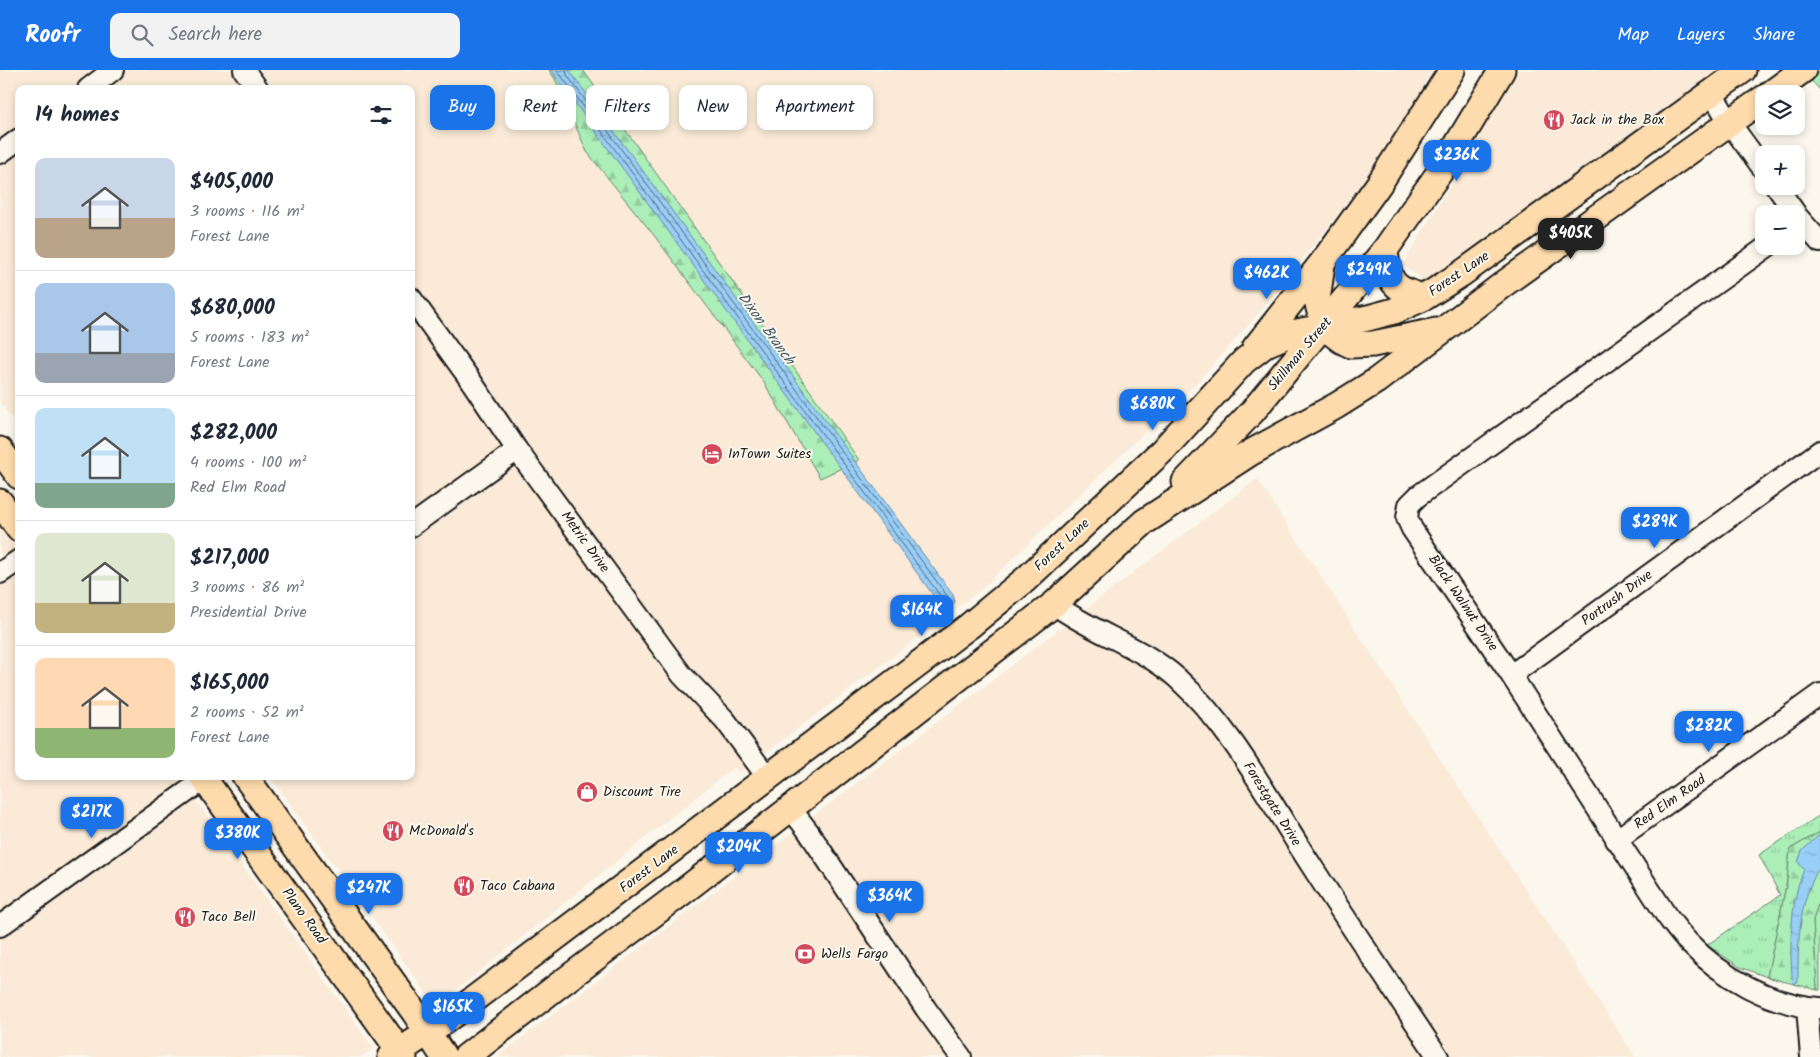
<!DOCTYPE html>
<html lang="en">
<head>
<meta charset="utf-8">
<style>
	body { margin:0; font-family:Kalam,sans-serif; background:#f2f2f3; color:#1f2937; height:100vh; display:flex; flex-direction:column; font-size:19px; white-space:nowrap }
	* { box-sizing:border-box; margin:0 }
	p { font-size:16px; color:#747a83 }
	.icon { flex:none; width:28px; height:28px; fill:none; stroke:currentColor; stroke-width:2; stroke-linecap:round; stroke-linejoin:round }
	.map { position:relative; flex:1; overflow:hidden }
	.details { position:absolute; left:15px; top:15px; width:400px; height:695px; display:flex; flex-direction:column; background:#fff; border-radius:10px; box-shadow:0 2px 8px #0003 }
	.details>* { flex:none }
	.hud { position:absolute; left:430px; top:15px; width:475px; height:45px; display:flex; gap:10px }
	.buttons { position:absolute; left:1755px; top:15px; display:grid; gap:10px }
	.buttons a { display:grid; place-items:center; width:50px; height:50px; border-radius:10px; background:#fff; box-shadow:0 2px 8px #0003; font-size:25px }
	.price { position:absolute; translate:-50% -42px; padding:0 11px; border-radius:10px; background:#1a73e8; color:#fff; font-size:16px; line-height:32px; filter:drop-shadow(0 1px 2px #0008) }
	.price::after { content:''; position:absolute; left:50%; top:30px; width:15px; height:11px; margin-left:-8px; background:inherit; clip-path:polygon(0 0,100% 0,50% 100%) }
	.price.selected { background:#222; color:#fff }
	ul { padding:0; list-style:none }
	li { display:flex; align-items:center; gap:15px; height:125px; padding:0 20px }
	li+li { border-top:1px solid #e0e1e3 }
	li span { display:grid; place-items:center; flex:none; width:140px; height:100px; border-radius:10px; color:#555 }
	li>.icon { margin-inline-start:auto }
	span .icon { width:60px; height:60px; fill:#fffc; stroke-width:1 }
	li b { font-size:21px }
	h2 { display:flex; justify-content:space-between; align-items:center; height:60px; padding:0 20px; font-size:21px }
	.chip { padding:0 18px; border-radius:10px; background:#fff; box-shadow:0 2px 8px #0003; font-size:18px; line-height:45px }
	.chip.selected { background:#1a73e8; color:#fff }
	header { display:flex; align-items:center; gap:30px; box-sizing:border-box; height:70px; padding:0 25px; background:#1a73e8; color:#fff }
	header strong { font-size:24px }
	nav { display:flex; gap:28px; margin-inline-start:auto; font-size:18px }
	.search { width:350px; height:45px; background:#f2f2f3; display:flex; align-items:center; gap:12px; box-sizing:border-box; padding:0 18px; border-radius:10px; color:#747a83; font-size:19px }
	.map>svg:first-child { display:block }
	.built { fill:#faead7 }
	.grass { fill:url(#grass-tufts); stroke:#64856a }
	.forest { fill:url(#forest-firs); stroke:#64856a }
	.water { fill:url(#water-ripples); stroke:#67879f }
	.lines { fill:none; stroke-linecap:round; stroke-linejoin:round }
	.shore { stroke:#4e6374; stroke-width:1 }
	.minor-casing { stroke:#1c1c1c; stroke-width:24 }
	.major-casing { stroke:#1c1c1c; stroke-width:29 }
	.minor { stroke:#fbf7ec; stroke-width:20 }
	.major { stroke:#fedbac; stroke-width:25 }
	.labels { text-anchor:middle; dominant-baseline:central; stroke-width:4; stroke-linejoin:round; paint-order:stroke }
	.poi-label { font-size:14px; fill:#1c1c1c; stroke:#fbf7ec; text-anchor:start }
	.street-label { font-size:14px; fill:#1c1c1c; stroke:#fbf7ec }
	.water-label { font-size:15px; font-style:italic; fill:#485a69; stroke:#fbf7ec }
</style>
</head>
<body>
<header>
<strong>Roofr</strong>
<div class="search"><svg class="icon" aria-label="search" viewBox="0 0 24 24"><circle cx="10" cy="10" r="6"/><path d="M15 15l6 6"/></svg>Search here</div>
<nav><a>Map</a><a>Layers</a><a>Share</a></nav>
</header>
<div class="map">
<svg width="1820" height="987" viewBox="0 0 1820 987">
	<defs>
		<pattern id="grass-tufts" width="24" height="20" patternUnits="userSpaceOnUse" patternTransform="scale(1.25)"><rect width="24" height="20" fill="#abeeb8"/><path d="M3 7l-1-3M5 7V3M7 7l1-3M15 17l-1-3M17 17v-4M19 17l1-3" fill="none" stroke="#93cc9e"/></pattern>
		<pattern id="forest-firs" width="22" height="20" patternUnits="userSpaceOnUse" patternTransform="scale(1.25)"><rect width="22" height="20" fill="#abeeb8"/><path d="M5 1l3.5 6h-7zM16 11l3.5 6h-7z" fill="#93cc9e"/></pattern>
		<pattern id="water-ripples" width="26" height="14" patternUnits="userSpaceOnUse" patternTransform="scale(1.25)"><rect width="26" height="14" fill="#99cef7"/><path d="M2 4q2-2 4 0t4 0M15 11q2-2 4 0t4 0" fill="none" stroke="#83b0d3"/></pattern>
	</defs>
	<rect width="100%" height="100%" fill="#fbf7ec"/>
	<filter id="ink" filterUnits="userSpaceOnUse"><feTurbulence type="fractalNoise" baseFrequency=".02" numOctaves="2"/><feDisplacementMap in="SourceGraphic" scale="10" xChannelSelector="R" yChannelSelector="G"/><feConvolveMatrix kernelMatrix="1 2 1 2 8 2 1 2 1" color-interpolation-filters="sRGB"/></filter>
	<g filter="url(#ink)">
		<!-- built -->
		<path class="built" d="M 0,0 L 1433,0 L 1382,87 L 1275,225 L 1195,314 L 979,521 L 739,703 L 734,697 L 436,936 L 270,706 L 411,706 L 411,19 L 19,19 L 19,358 L 0,332 Z
			M 1519,0 L 1726,0 L 1429,214 L 1403,195 Z
			M 1257,409 L 1635,987 L 497,987 Z
			M 0,457 L 19,483 L 19,706 L 178,706 L 373,978 L 361,987 L 0,987 Z"/>
		<!-- grass -->
		<path class="grass" d="M 1820,1 L 1820,20 L 1809,8 Z
			M 1820,745 L 1820,762 L 1790,779 L 1787,811 L 1767,907 L 1740,897 L 1707,875 L 1780,825 L 1759,785 Z
			M 1820,828 L 1820,920 L 1817,920 L 1813,850 Z"/>
		<!-- forest -->
		<path class="forest" d="M 549,0 L 583,0 L 859,390 L 820,408 L 763,311 L 653,164 L 587,82 L 555,9 Z
			M 1820,762 L 1820,828 L 1813,850 L 1817,920 L 1767,907 L 1787,811 L 1790,779 Z"/>
		<!-- water -->
		<path class="water" d="M 551,0 L 569,0 L 953,525 L 955,532 L 948,539 L 941,536 Z
			M 1820,764 L 1820,800 L 1818,800 C 1798,834 1798,874 1798,912 L 1793,914 C 1789,883 1790,829 1804,800 L 1798,792 L 1802,781 Z"/>
		<g class="lines">
			<!-- shore -->
			<path class="shore" d="M 557,0 L 944,531 L 948,532 L 948,527 L 567,5 L 566,0"/>
			<!-- minor casing -->
			<g class="minor-casing">
				<path id="minor" d="M 244,0 L 258,19
					M 88,19 L 113,0
					M 1712,23 L 1729,52 L 1764,100
					M 0,83 L 19,69
					M 1776,116 L 1796,144
					M 1796,145 L 1820,172
					M 1768,176 L 1418,426 L 1409,435 L 1407,448 L 1412,459 L 1511,605 L 1666,845 C 1673,854 1680,864 1688,872 C 1721,907 1771,935 1820,938
					M 411,228 L 471,311 L 517,380 L 682,605 L 725,650 L 768,708
					M 411,456 L 517,380
					M 0,503 L 19,490
					M 1054,534 C 1093,563 1141,576 1177,608 C 1234,660 1269,731 1311,795 C 1352,859 1396,923 1438,987
					M 1511,605 L 1820,381
					M 791,739 L 808,761 L 926,939 L 961,987
					M 1616,770 L 1820,624
					M 0,856 L 209,706
					M 1807,937 L 1811,987"/>
			</g>
			<!-- major casing -->
			<g class="major-casing">
				<path id="major" d="M 1770,24 L 1803,0
					M 1385,180 C 1388,212 1393,220 1425,227
					M 1322,195 L 1317,230 L 1324,257 L 1341,270 L 1351,275 L 1373,274 L 1436,261
					M 1255,278 L 1322,193 L 1379,114 L 1452,0
					M 0,380 L 19,406
					M 1185,412 L 1252,342 L 1385,180 L 1446,93 L 1502,0
					M 0,432 L 19,459
					M 202,706 L 404,987
					M 245,706 L 415,943 L 444,987
					M 391,987 L 446,950 L 969,556 L 1026,509 L 1163,380 L 1244,291 L 1266,274 L 1292,263 L 1368,248 L 1394,241 L 1425,227 L 1461,204 L 1743,0
					M 466,987 L 555,918 L 680,824 L 1054,534 L 1144,452 L 1250,383 L 1336,336 L 1376,311 L 1505,213 L 1764,28"/>
			</g>
			<!-- minor -->
			<use href="#minor" class="minor"/>
			<!-- major -->
			<use href="#major" class="major"/>
		</g>
	</g>
	<!-- icons -->
	<defs>
		<g id="restaurant-disc" transform="scale(1.125)"><circle r="9.5" fill="#d1495b" stroke="#fbf7ec"/><path d="M-5-6h1v4h1v-4h1v4h1v-4h1v5L-1.5 .5V6h-2V.5L-5-1ZM5-6V6H3V1.5H1.5Q1.5-4 5-6Z" fill="#fff"/></g>
		<g id="hotel-disc" transform="scale(1.125)"><circle r="9.5" fill="#d1495b" stroke="#fbf7ec"/><path d="M-6-4.5h1.5V1H6V5H4.5V3h-9V5H-6ZM-4 0a1.8 1.8 0 1 1 3.6 0ZM.5 0V-2.5h3Q6-2.5 6 0Z" fill="#fff"/></g>
		<g id="shop-disc" transform="scale(1.125)"><circle r="9.5" fill="#d1495b" stroke="#fbf7ec"/><path d="M-5-2.5h2.3a2.7 3.5 0 0 1 5.4 0H5L5.5 6h-11ZM-1.5-2.5h3a1.5 2.3 0 0 0-3 0Z" fill="#fff"/></g>
		<g id="bank-disc" transform="scale(1.125)"><circle r="9.5" fill="#d1495b" stroke="#fbf7ec"/><path d="M-6-4H6V4H-6ZM0-2.3a2.3 2.3 0 1 0 0 4.6a2.3 2.3 0 1 0 0-4.6Z" fill="#fff"/></g>
	</defs>
	<g fill-rule="evenodd">
		<use href="#restaurant-disc" x="1554" y="50"/>
		<use href="#hotel-disc" x="712" y="384"/>
		<use href="#shop-disc" x="587" y="722"/>
		<use href="#restaurant-disc" x="393" y="761"/>
		<use href="#restaurant-disc" x="464" y="816"/>
		<use href="#restaurant-disc" x="185" y="847"/>
		<use href="#bank-disc" x="805" y="884"/>
	</g>
	<g class="labels">
		<!-- poi labels -->
		<g class="poi-label">
			<text x="1570" y="50">Jack in the Box</text>
			<text x="728" y="384">InTown Suites</text>
			<text x="603" y="722">Discount Tire</text>
			<text x="409" y="761">McDonald's</text>
			<text x="480" y="816">Taco Cabana</text>
			<text x="201" y="847">Taco Bell</text>
			<text x="821" y="884">Wells Fargo</text>
		</g>
		<!-- street labels -->
		<g class="street-label">
			<text transform="translate(1459 204) rotate(-34)">Forest Lane</text>
			<text transform="translate(1300 284) rotate(-50)">Skillman Street</text>
			<text transform="translate(585 472) rotate(54)">Metric Drive</text>
			<text transform="translate(1062 475) rotate(-43)">Forest Lane</text>
			<text transform="translate(1617 528) rotate(-36)">Portrush Drive</text>
			<text transform="translate(1463 533) rotate(56)">Black Walnut Drive</text>
			<text transform="translate(1670 732) rotate(-35)">Red Elm Road</text>
			<text transform="translate(1272 734) rotate(58)">Forestgate Drive</text>
			<text transform="translate(649 799) rotate(-37)">Forest Lane</text>
			<text transform="translate(304 846) rotate(54)">Plano Road</text>
		</g>
		<!-- water labels -->
		<g class="water-label">
			<text transform="translate(766 259) rotate(54)">Dixon Branch</text>
		</g>
	</g>
</svg>
<div class="buttons">
<a><svg class="icon" aria-label="layers" viewBox="0 0 24 24"><path d="M12 4l9 5-9 5-9-5zM3 14l9 5 9-5"/></svg></a>
<a>+</a>
<a>−</a>
</div>
<b class="price" style="left:1457px;top:112px">$236K</b>
<b class="price selected" style="left:1571px;top:190px">$405K</b>
<b class="price" style="left:1369px;top:227px">$249K</b>
<b class="price" style="left:1267px;top:230px">$462K</b>
<b class="price" style="left:1153px;top:361px">$680K</b>
<b class="price" style="left:1655px;top:479px">$289K</b>
<b class="price" style="left:922px;top:567px">$164K</b>
<b class="price" style="left:1709px;top:683px">$282K</b>
<b class="price" style="left:92px;top:769px">$217K</b>
<b class="price" style="left:238px;top:790px">$380K</b>
<b class="price" style="left:739px;top:804px">$204K</b>
<b class="price" style="left:369px;top:845px">$247K</b>
<b class="price" style="left:890px;top:853px">$364K</b>
<b class="price" style="left:453px;top:964px">$165K</b>
<div class="hud">
<a class="chip selected">Buy</a>
<a class="chip">Rent</a>
<a class="chip">Filters</a>
<a class="chip">New</a>
<a class="chip">Apartment</a>
</div>
<section class="details">
<h2>14 homes<svg class="icon" aria-label="filters" viewBox="0 0 24 24"><path d="M4 7h16M4 17h16"/><circle cx="9" cy="7" r="2"/><circle cx="15" cy="17" r="2"/></svg></h2>
<ul>
<li><span style="background:linear-gradient(#c9d6e8 60%,#b9a48a 0)"><svg class="icon" aria-label="home" viewBox="0 0 24 24"><path d="M3 11l9-7 9 7M6 9v11h12V9"/></svg></span><div><b>$405,000</b><p>3 rooms · 116 m²</p><p>Forest Lane</p></div></li>
<li><span style="background:linear-gradient(#a9c7e8 70%,#9aa5b1 0)"><svg class="icon" aria-label="home" viewBox="0 0 24 24"><path d="M3 11l9-7 9 7M6 9v11h12V9"/></svg></span><div><b>$680,000</b><p>5 rooms · 183 m²</p><p>Forest Lane</p></div></li>
<li><span style="background:linear-gradient(#bfe0f5 75%,#7fa58c 0)"><svg class="icon" aria-label="home" viewBox="0 0 24 24"><path d="M3 11l9-7 9 7M6 9v11h12V9"/></svg></span><div><b>$282,000</b><p>4 rooms · 100 m²</p><p>Red Elm Road</p></div></li>
<li><span style="background:linear-gradient(#dfe7d0 70%,#c2b280 0)"><svg class="icon" aria-label="home" viewBox="0 0 24 24"><path d="M3 11l9-7 9 7M6 9v11h12V9"/></svg></span><div><b>$217,000</b><p>3 rooms · 86 m²</p><p>Presidential Drive</p></div></li>
<li><span style="background:linear-gradient(#ffd9b3 70%,#8fb573 0)"><svg class="icon" aria-label="home" viewBox="0 0 24 24"><path d="M3 11l9-7 9 7M6 9v11h12V9"/></svg></span><div><b>$165,000</b><p>2 rooms · 52 m²</p><p>Forest Lane</p></div></li>
</ul>
</section>
</div>
</body>
</html>
